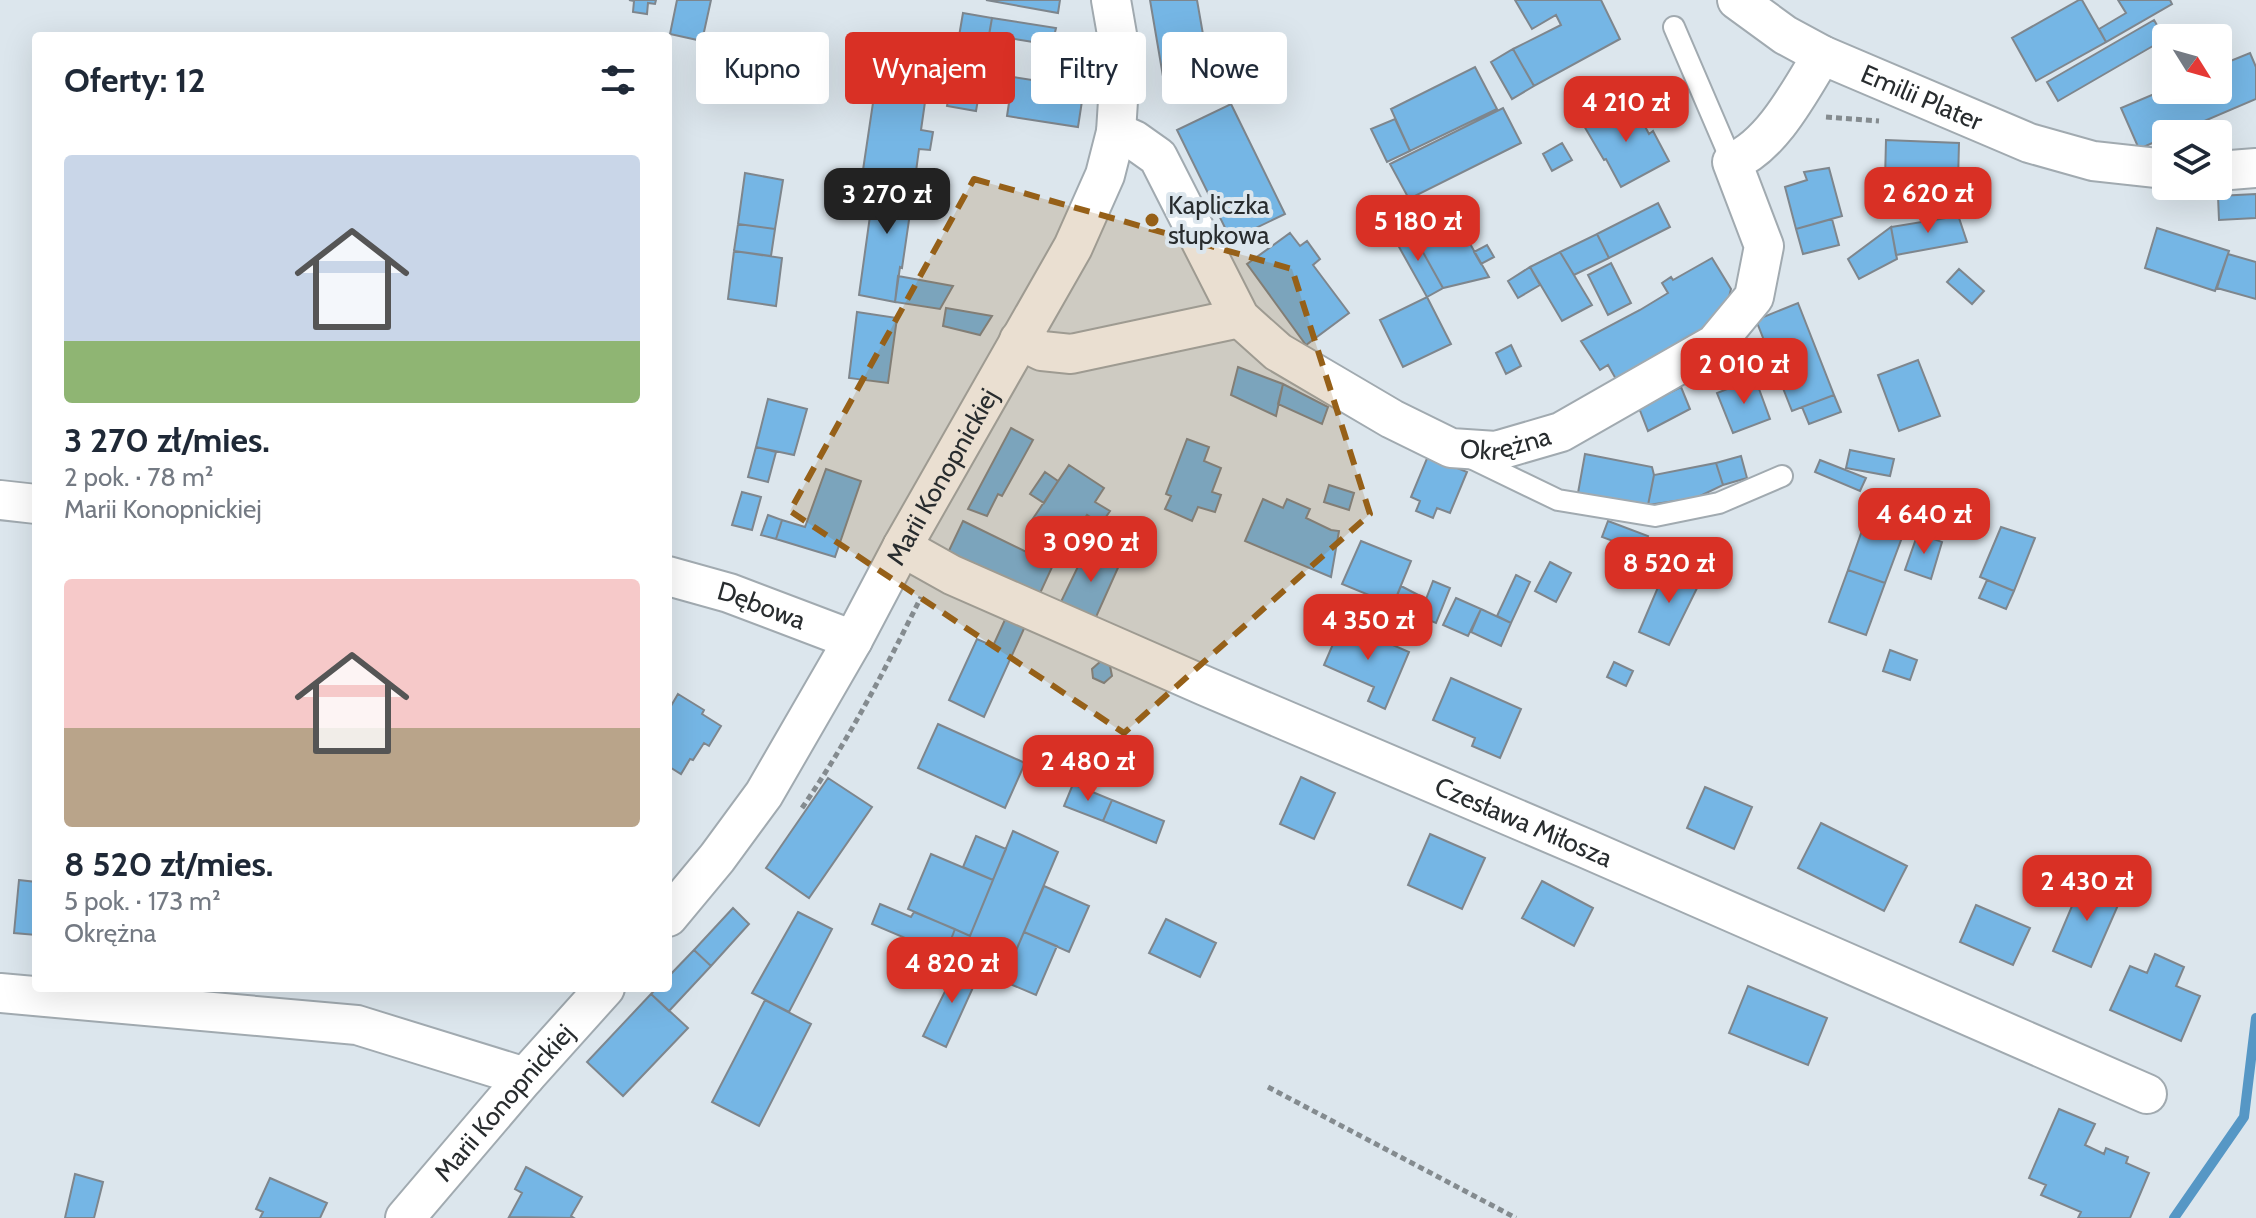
<!DOCTYPE html>
<html lang="pl">
<head>
<meta charset="utf-8">
<style>
	body { margin:0; font-family:Cabin,sans-serif; background:#f6f6f7; color:#1f2937; height:100vh; display:flex; flex-direction:column; font-size:30px; white-space:nowrap }
	* { box-sizing:border-box; margin:0 }
	p { font-size:26px; color:#747a83 }
	.icon { flex:none; width:44px; height:44px; fill:none; stroke:currentColor; stroke-width:2; stroke-linecap:round; stroke-linejoin:round }
	.map { position:relative; flex:1; overflow:hidden }
	.drawer { position:absolute; left:32px; top:32px; width:640px; height:960px; display:flex; flex-direction:column; background:#fff; border-radius:8px; box-shadow:0 8px 32px #0002 }
	.drawer>* { flex:none }
	.hud { position:absolute; left:696px; top:32px; width:760px; height:72px; display:flex; gap:16px }
	.needle { width:52px; rotate:127deg }
	.controls { position:absolute; left:2152px; top:24px; display:grid; gap:16px }
	.controls a { display:grid; place-items:center; width:80px; height:80px; border-radius:8px; background:#fff; box-shadow:0 8px 32px #0002; font-size:40px }
	.price { position:absolute; translate:-50% -68px; padding:0 18px; border-radius:16px; background:#d93025; color:#fff; font-size:26px; line-height:52px; filter:drop-shadow(0 2px 4px #0008) }
	.price::after { content:''; position:absolute; left:50%; top:48px; width:24px; height:18px; margin-left:-12px; background:inherit; clip-path:polygon(0 0,100% 0,50% 100%) }
	.price.selected { background:#222; color:#fff }
	ul { padding:0; list-style:none }
	li { display:grid; align-content:center; gap:16px; height:424px; padding:0 32px }
	li span { display:grid; place-items:center; height:248px; border-radius:8px; color:#555 }
	li>.icon { margin-inline-start:auto }
	span .icon { width:144px; height:144px; fill:#fffc; stroke-width:1 }
	li b { font-size:34px }
	h2 { display:flex; justify-content:space-between; align-items:center; height:96px; padding:0 32px; font-size:34px }
	.chip { padding:0 28px; border-radius:8px; background:#fff; box-shadow:0 8px 32px #0002; font-size:28px; line-height:72px }
	.chip.selected { background:#d93025; color:#fff }
	.map>svg:first-child { display:block }
	.lines { fill:none; stroke-linecap:round; stroke-linejoin:round }
	.stream { stroke:#5697c5; stroke-width:10 }
	.building { fill:#75b6e5; stroke:#7e868d; stroke-width:2 }
	.lane-casing { stroke:#a1aab0; stroke-width:24 }
	.street-casing { stroke:#a1aab0; stroke-width:42 }
	.path { stroke:#848b8f; stroke-width:5; stroke-dasharray:6 4; stroke-linecap:butt }
	.lane { stroke:#fff; stroke-width:20 }
	.street { stroke:#fff; stroke-width:38 }
	.marked { fill:#966018; fill-opacity:0.2; stroke:#966018; stroke-width:6; stroke-dasharray:16 10; stroke-linejoin:round }
	.poi-dot { fill:#966018; stroke:#dce6ed; stroke-width:3 }
	.labels { text-anchor:middle; dominant-baseline:central; stroke-width:8; stroke-linejoin:round; paint-order:stroke }
	.street-label { font-size:26px; fill:#282c2e; stroke:#dce6ed }
	.poi-label { font-size:26px; fill:#282c2e; stroke:#dce6ed; text-anchor:start }
</style>
</head>
<body>
<div class="map">
<svg width="2256" height="1218" viewBox="0 0 2256 1218">
	<rect width="100%" height="100%" fill="#dce6ed"/>
	<g class="lines">
		<!-- stream -->
		<path class="stream" d="M 2174,1218 L 2244,1117 L 2256,1018"/>
	</g>
	<!-- building -->
	<path class="building" d="M 629,0 L 656,0 L 655,4 L 648,3 L 647,14 L 633,12 L 634,1 Z
		M 677,0 L 711,0 L 702,41 L 670,34 Z
		M 986,0 L 1060,0 L 1058,13 Z
		M 1150,0 L 1197,0 L 1211,80 L 1165,88 Z
		M 1515,0 L 1601,0 L 1620,39 L 1534,86 L 1513,49 L 1561,25 L 1556,15 L 1532,29 Z
		M 2079,0 L 2082,0 L 2106,42 L 2036,81 L 2012,38 Z
		M 2118,0 L 2170,0 L 2172,4 L 2106,42 L 2099,29 L 2126,13 Z
		M 963,13 L 992,18 L 976,111 L 947,106 Z
		M 992,18 L 1056,28 L 1052,45 L 989,35 Z
		M 2154,20 L 2165,39 L 2058,101 L 2047,82 Z
		M 1513,49 L 1534,86 L 1512,99 L 1491,62 Z
		M 2250,53 L 2256,67 L 2256,99 L 2174,134 L 2166,134 L 2166,137 L 2139,149 L 2121,108 L 2166,89 L 2218,90 L 2218,66 Z
		M 1475,67 L 1497,109 L 1410,151 L 1391,109 Z
		M 1013,77 L 1084,88 L 1078,127 L 1007,116 Z
		M 874,96 L 925,102 L 921,130 L 933,132 L 930,150 L 919,149 L 915,179 L 863,170 Z
		M 1631,100 L 1649,134 L 1653,131 L 1669,161 L 1621,187 L 1606,159 L 1604,160 L 1584,126 Z
		M 1231,104 L 1285,214 L 1231,240 L 1177,130 Z
		M 1503,108 L 1521,143 L 1409,199 L 1390,164 Z
		M 1395,119 L 1410,151 L 1387,162 L 1371,129 Z
		M 1886,140 L 1959,143 L 1958,182 L 1885,180 Z
		M 1562,143 L 1572,160 L 1552,171 L 1543,154 Z
		M 1829,168 L 1842,216 L 1796,229 L 1785,187 L 1807,180 L 1804,172 Z
		M 745,173 L 783,180 L 775,229 L 738,224 Z
		M 876,173 L 915,179 L 902,268 L 900,267 L 895,302 L 859,295 Z
		M 2256,194 L 2256,218 L 2219,220 L 2218,196 Z
		M 1658,203 L 1670,227 L 1609,258 L 1597,234 Z
		M 1449,207 L 1489,277 L 1443,288 L 1410,229 Z
		M 1946,218 L 1959,218 L 1967,242 L 1896,255 L 1891,227 Z
		M 1832,219 L 1839,245 L 1803,254 L 1796,229 Z
		M 738,224 L 775,229 L 771,256 L 734,251 Z
		M 1891,227 L 1897,259 L 1859,279 L 1848,259 Z
		M 2157,228 L 2229,251 L 2215,291 L 2145,268 Z
		M 1410,229 L 1443,288 L 1427,297 L 1394,238 Z
		M 1290,233 L 1300,246 L 1307,241 L 1320,259 L 1313,265 L 1349,313 L 1306,345 L 1247,264 Z
		M 1597,234 L 1609,258 L 1574,275 L 1560,252 Z
		M 1487,245 L 1494,257 L 1481,264 L 1474,252 Z
		M 734,251 L 782,258 L 776,306 L 728,299 Z
		M 1560,252 L 1592,305 L 1562,321 L 1530,267 Z
		M 2228,254 L 2256,262 L 2256,299 L 2217,288 Z
		M 1712,258 L 1731,289 L 1729,297 L 1704,331 L 1617,381 L 1608,365 L 1600,370 L 1581,341 L 1640,310 L 1668,293 L 1662,283 L 1671,277 L 1673,280 Z
		M 1611,263 L 1631,303 L 1608,315 L 1588,275 Z
		M 1530,267 L 1540,285 L 1518,298 L 1508,281 Z
		M 1959,269 L 1984,291 L 1972,304 L 1947,282 Z
		M 898,276 L 953,286 L 940,309 L 895,302 Z
		M 1427,297 L 1451,344 L 1403,367 L 1380,320 Z
		M 1798,303 L 1834,395 L 1792,411 L 1756,320 Z
		M 946,308 L 992,316 L 980,335 L 943,326 Z
		M 857,312 L 897,318 L 888,383 L 849,378 Z
		M 1511,345 L 1521,366 L 1506,374 L 1496,353 Z
		M 1918,360 L 1940,416 L 1899,431 L 1878,375 Z
		M 1238,367 L 1283,384 L 1276,416 L 1231,395 Z
		M 1755,378 L 1770,419 L 1733,433 L 1717,393 Z
		M 1283,384 L 1328,407 L 1322,424 L 1278,404 Z
		M 1681,387 L 1690,409 L 1648,431 L 1639,408 Z
		M 1834,395 L 1841,412 L 1809,424 L 1802,407 Z
		M 768,399 L 807,409 L 794,455 L 756,447 Z
		M 1011,428 L 1033,440 L 1002,496 L 998,494 L 987,516 L 968,509 Z
		M 1187,439 L 1209,447 L 1204,461 L 1221,468 L 1212,492 L 1221,495 L 1215,512 L 1198,507 L 1192,521 L 1165,509 L 1171,496 L 1166,494 Z
		M 756,447 L 776,452 L 768,482 L 748,477 Z
		M 1850,450 L 1894,459 L 1890,476 L 1846,468 Z
		M 1585,454 L 1652,467 L 1654,475 L 1648,505 L 1578,493 Z
		M 1428,456 L 1467,472 L 1450,513 L 1437,508 L 1433,518 L 1416,511 L 1420,501 L 1411,497 Z
		M 1741,456 L 1747,478 L 1723,485 L 1716,463 Z
		M 1820,460 L 1866,478 L 1860,491 L 1815,472 Z
		M 1716,463 L 1723,485 L 1696,498 L 1648,505 L 1654,475 Z
		M 1069,465 L 1104,488 L 1095,502 L 1110,511 L 1101,524 L 1087,515 L 1066,547 L 1030,523 Z
		M 826,469 L 861,481 L 835,557 L 776,539 L 782,520 L 805,527 Z
		M 1045,472 L 1058,481 L 1044,503 L 1030,494 Z
		M 1329,485 L 1354,493 L 1349,510 L 1324,502 Z
		M 742,492 L 761,497 L 752,530 L 732,525 Z
		M 1263,499 L 1283,508 L 1287,499 L 1310,509 L 1306,518 L 1331,530 L 1339,531 L 1331,577 L 1245,541 Z
		M 1869,511 L 1907,524 L 1885,583 L 1848,570 Z
		M 768,515 L 782,520 L 776,539 L 761,535 Z
		M 963,521 L 1053,565 L 1036,602 L 944,561 Z
		M 1608,521 L 1648,536 L 1643,552 L 1602,537 Z
		M 2001,527 L 2035,538 L 2014,591 L 1980,577 Z
		M 1918,533 L 1942,542 L 1931,579 L 1905,570 Z
		M 1361,541 L 1411,561 L 1393,605 L 1342,584 Z
		M 1102,542 L 1125,552 L 1092,626 L 1057,610 L 1086,550 L 1096,554 Z
		M 1550,562 L 1571,573 L 1556,602 L 1535,591 Z
		M 1667,566 L 1701,580 L 1669,645 L 1639,632 Z
		M 1848,570 L 1885,583 L 1866,635 L 1829,622 Z
		M 1516,575 L 1530,582 L 1511,623 L 1497,616 Z
		M 1987,580 L 2014,591 L 2006,609 L 1979,598 Z
		M 1433,581 L 1450,588 L 1436,623 L 1393,605 L 1401,586 L 1426,599 Z
		M 1456,598 L 1481,609 L 1468,636 L 1443,625 Z
		M 1481,609 L 1511,623 L 1501,646 L 1471,632 Z
		M 1008,613 L 1027,622 L 984,717 L 949,700 L 977,639 L 993,646 Z
		M 1342,623 L 1409,652 L 1385,709 L 1368,701 L 1374,687 L 1324,665 Z
		M 1890,650 L 1917,660 L 1910,680 L 1883,671 Z
		M 1101,661 L 1110,666 L 1112,676 L 1104,683 L 1093,678 L 1092,669 Z
		M 1614,662 L 1633,671 L 1626,686 L 1607,677 Z
		M 1451,678 L 1521,709 L 1500,758 L 1472,746 L 1475,738 L 1433,720 Z
		M 678,694 L 704,710 L 702,714 L 721,726 L 709,746 L 704,743 L 693,760 L 690,759 L 681,774 L 668,766 L 668,711 Z
		M 938,724 L 1025,763 L 1005,808 L 918,768 Z
		M 1301,777 L 1335,793 L 1314,839 L 1280,824 Z
		M 828,778 L 872,807 L 809,898 L 766,868 Z
		M 1073,784 L 1112,800 L 1103,821 L 1064,806 Z
		M 1705,787 L 1752,807 L 1734,849 L 1687,828 Z
		M 1112,800 L 1164,821 L 1156,843 L 1103,821 Z
		M 1821,823 L 1907,866 L 1884,911 L 1798,868 Z
		M 1013,831 L 1058,852 L 1003,981 L 945,955 L 955,929 L 970,936 Z
		M 1430,834 L 1485,858 L 1462,909 L 1408,885 Z
		M 976,836 L 1006,849 L 993,880 L 963,867 Z
		M 931,854 L 993,880 L 970,936 L 908,909 Z
		M 19,880 L 36,882 L 36,935 L 14,933 Z
		M 2083,880 L 2122,896 L 2091,967 L 2053,951 Z
		M 1542,881 L 1593,908 L 1574,946 L 1522,918 Z
		M 1044,886 L 1089,906 L 1069,952 L 1024,932 Z
		M 880,904 L 911,917 L 914,912 L 955,929 L 945,955 L 872,924 Z
		M 1976,905 L 2030,928 L 2013,965 L 1960,942 Z
		M 733,908 L 749,924 L 711,966 L 694,950 Z
		M 798,912 L 832,929 L 789,1012 L 752,993 Z
		M 1166,919 L 1216,943 L 1200,977 L 1149,953 Z
		M 1024,932 L 1057,946 L 1036,995 L 1003,981 Z
		M 694,950 L 711,966 L 669,1011 L 651,994 L 657,988 L 668,988 L 668,977 Z
		M 2155,954 L 2184,967 L 2176,986 L 2200,996 L 2181,1041 L 2110,1010 L 2130,966 L 2147,973 Z
		M 959,963 L 980,972 L 946,1047 L 923,1036 Z
		M 1748,986 L 1827,1018 L 1808,1065 L 1729,1033 Z
		M 651,994 L 688,1028 L 623,1096 L 587,1062 Z
		M 765,1000 L 811,1024 L 759,1126 L 712,1102 Z
		M 2059,1109 L 2095,1124 L 2085,1145 L 2104,1154 L 2106,1148 L 2128,1157 L 2126,1163 L 2149,1173 L 2130,1218 L 2078,1218 L 2081,1212 L 2041,1195 L 2046,1185 L 2029,1178 Z
		M 526,1167 L 582,1197 L 571,1216 L 574,1218 L 509,1217 L 522,1193 L 515,1189 Z
		M 75,1174 L 103,1182 L 94,1218 L 65,1218 Z
		M 270,1178 L 327,1203 L 320,1218 L 260,1218 L 263,1212 L 256,1209 Z"/>
	<g class="lines">
		<!-- lane casing -->
		<g class="lane-casing">
			<path id="lane" d="M 1674,27 L 1732,162
				M 1473,459 L 1558,500 L 1655,516 L 1719,503 L 1782,476"/>
		</g>
		<!-- street casing -->
		<g class="street-casing">
			<g id="street">
				<path id="s1" d="M 1737,0 L 1785,35 L 1822,55 L 2029,143 L 2093,161 L 2166,169"/>
				<path id="s2" d="M 1116,132 L 1134,140 L 1158,157 L 1240,318 L 1278,352 L 1392,419 L 1451,448 L 1496,451 L 1561,432 L 1715,344 L 1754,297 L 1764,246 L 1732,162 C 1772,146 1800,91 1822,55"/>
				<path d="M 2218,171 L 2256,168"/>
				<path d="M 1019,340 L 1042,351 L 1071,354 L 1240,318"/>
				<path d="M 0,500 L 36,504"/>
				<path id="s3" d="M 902,547 L 952,575 L 1205,686 L 1587,849 L 2147,1094"/>
				<path id="s4" d="M 668,576 L 729,593 L 853,640"/>
				<path id="s5" d="M 668,917 L 717,858 L 764,794 L 853,640 L 902,547 L 1073,247 L 1105,175 L 1116,132 L 1119,85 L 1118,40 L 1111,0"/>
				<path d="M 0,993 L 357,1025 L 525,1077"/>
				<path id="s6" d="M 405,1218 L 525,1077 L 605,988"/>
			</g>
		</g>
		<!-- path -->
		<path class="path" d="M 1826,117 L 1879,121
			M 802,808 C 848,741 885,670 921,597
			M 1268,1087 L 1516,1218"/>
		<!-- lane -->
		<use href="#lane" class="lane"/>
		<!-- street -->
		<use href="#street" class="street"/>
	</g>
	<!-- marked area -->
	<path class="marked" d="M 974,179 L 1292,269 L 1370,514 L 1124,733 L 790,511 Z"/>
	<!-- markers -->
	<circle class="poi-dot" cx="1152" cy="220" r="8"/>
	<g class="labels">
		<!-- street labels -->
		<g class="street-label">
			<text stroke="none"><textPath href="#s1" startOffset="210">Emilii Plater</textPath></text>
			<text stroke="none"><textPath href="#s2" startOffset="534">Okrężna</textPath></text>
			<text stroke="none"><textPath href="#s5" startOffset="520">Marii Konopnickiej</textPath></text>
			<text stroke="none"><textPath href="#s4" startOffset="98">Dębowa</textPath></text>
			<text stroke="none"><textPath href="#s3" startOffset="680">Czesława Miłosza</textPath></text>
			<text stroke="none"><textPath href="#s6" startOffset="152">Marii Konopnickiej</textPath></text>
		</g>
		<!-- poi labels -->
		<g class="poi-label">
			<text x="1168" y="205">Kapliczka<tspan x="1168" dy="30">słupkowa</tspan></text>
		</g>
	</g>
</svg>
<div class="controls">
<a><svg class="needle" viewBox="-14 -14 28 28"><path d="M0-13l5 13h-10z" fill="#e53935"/><path d="M0 13l5-13h-10z" fill="#747a83"/></svg></a>
<a><svg class="icon" aria-label="layers" viewBox="0 0 24 24"><path d="M12 4l9 5-9 5-9-5zM3 14l9 5 9-5"/></svg></a>
</div>
<b class="price" style="left:1626px;top:144px">4 210 zł</b>
<b class="price" style="left:1928px;top:235px">2 620 zł</b>
<b class="price selected" style="left:887px;top:236px">3 270 zł</b>
<b class="price" style="left:1418px;top:263px">5 180 zł</b>
<b class="price" style="left:1744px;top:406px">2 010 zł</b>
<b class="price" style="left:1924px;top:556px">4 640 zł</b>
<b class="price" style="left:1091px;top:584px">3 090 zł</b>
<b class="price" style="left:1669px;top:605px">8 520 zł</b>
<b class="price" style="left:1368px;top:662px">4 350 zł</b>
<b class="price" style="left:1088px;top:803px">2 480 zł</b>
<b class="price" style="left:2087px;top:923px">2 430 zł</b>
<b class="price" style="left:952px;top:1005px">4 820 zł</b>
<div class="hud">
<a class="chip">Kupno</a>
<a class="chip selected">Wynajem</a>
<a class="chip">Filtry</a>
<a class="chip">Nowe</a>
</div>
<section class="drawer">
<h2>Oferty: 12<svg class="icon" aria-label="filters" viewBox="0 0 24 24"><path d="M4 7h16M4 17h16"/><circle cx="9" cy="7" r="2"/><circle cx="15" cy="17" r="2"/></svg></h2>
<ul>
<li><span style="background:linear-gradient(#c9d6e8 75%,#8fb573 0)"><svg class="icon" aria-label="home" viewBox="0 0 24 24"><path d="M3 11l9-7 9 7M6 9v11h12V9"/></svg></span><div><b>3 270 zł/mies.</b><p>2 pok. · 78 m²</p><p>Marii Konopnickiej</p></div></li>
<li><span style="background:linear-gradient(#f6c9c9 60%,#b9a48a 0)"><svg class="icon" aria-label="home" viewBox="0 0 24 24"><path d="M3 11l9-7 9 7M6 9v11h12V9"/></svg></span><div><b>8 520 zł/mies.</b><p>5 pok. · 173 m²</p><p>Okrężna</p></div></li>
</ul>
</section>
</div>
</body>
</html>
